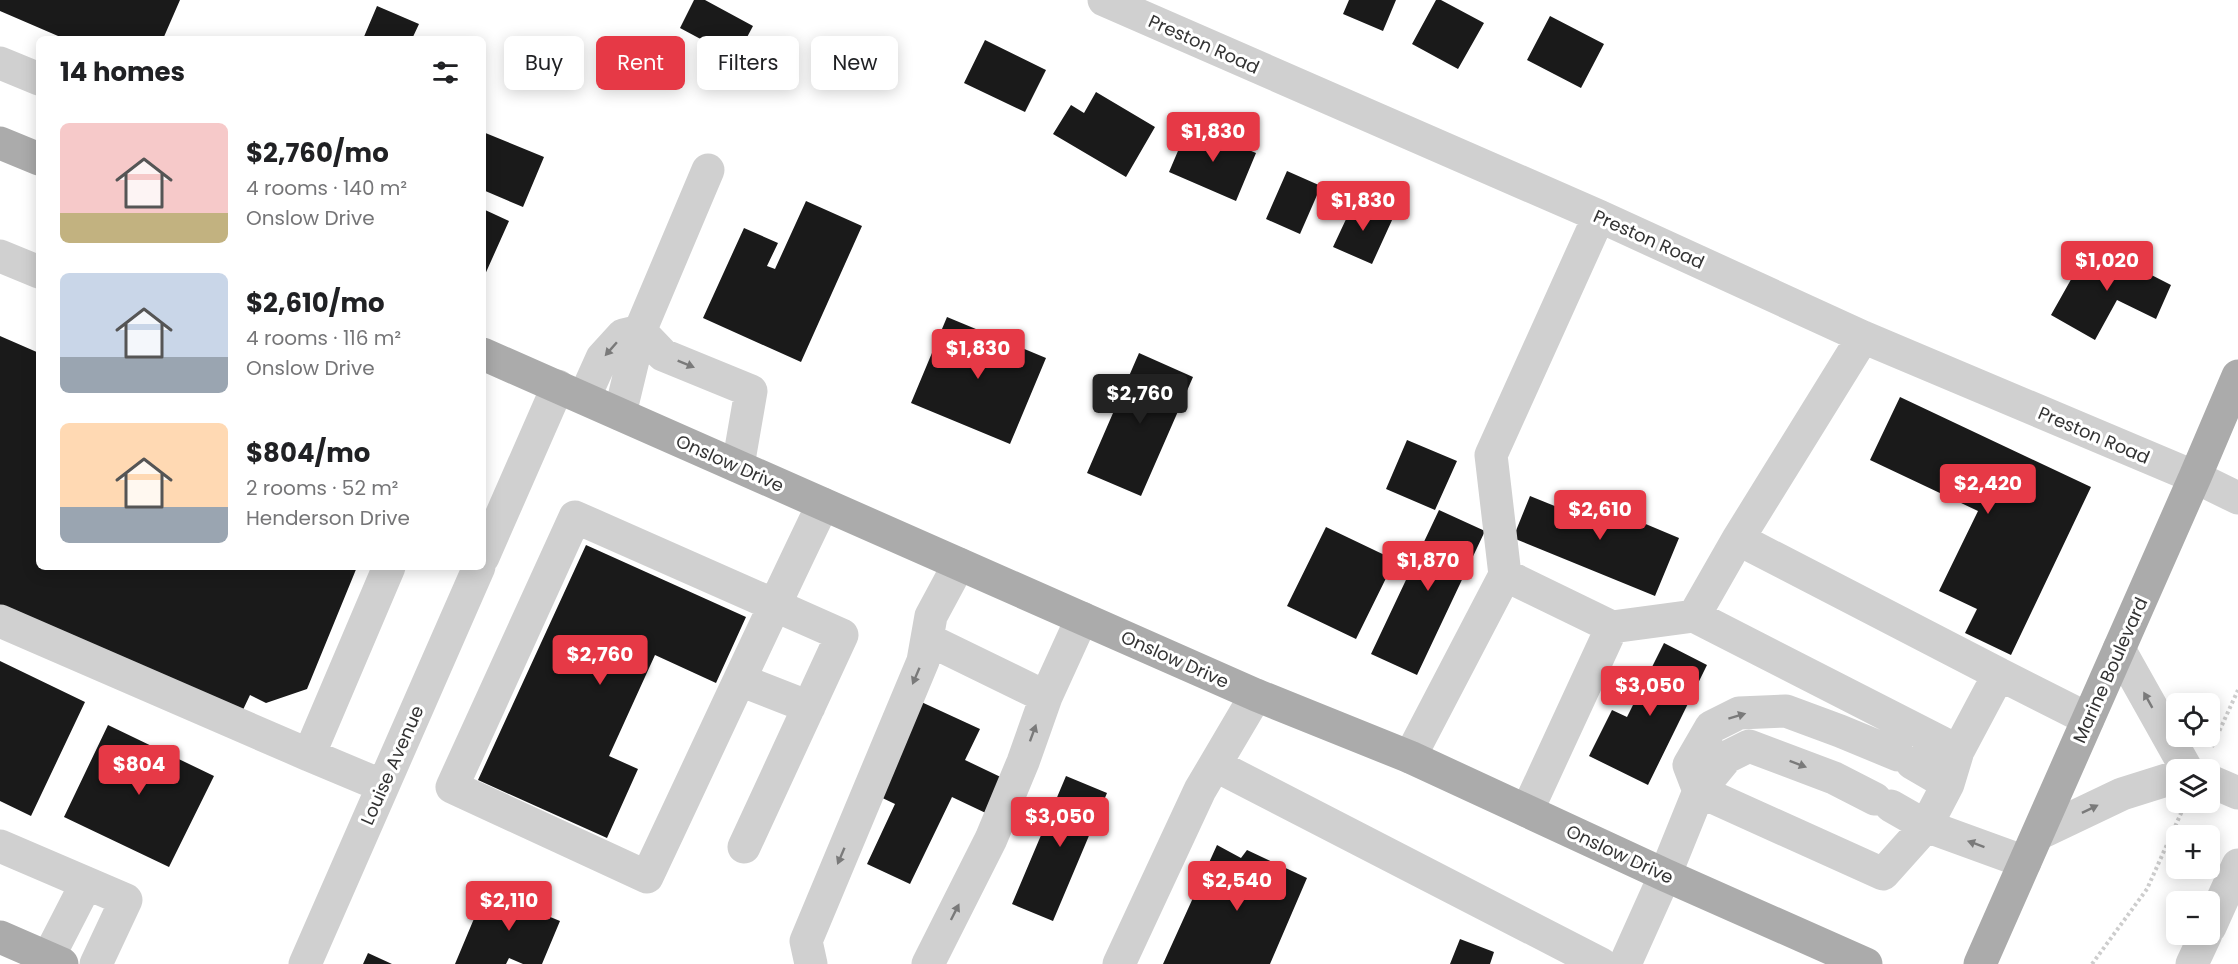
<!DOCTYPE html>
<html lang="en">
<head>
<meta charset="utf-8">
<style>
	body { margin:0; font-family:Poppins,sans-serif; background:#f6f6f6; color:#202124; height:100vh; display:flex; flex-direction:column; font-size:22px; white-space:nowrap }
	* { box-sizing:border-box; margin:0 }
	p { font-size:20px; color:#757577 }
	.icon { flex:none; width:33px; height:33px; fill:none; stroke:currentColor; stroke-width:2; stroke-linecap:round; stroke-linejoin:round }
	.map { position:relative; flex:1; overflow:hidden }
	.side { position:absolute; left:36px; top:36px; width:450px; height:534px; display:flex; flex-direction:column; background:#fff; border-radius:9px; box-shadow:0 3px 15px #0003 }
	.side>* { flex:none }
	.hud { position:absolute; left:504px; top:36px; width:570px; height:54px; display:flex; gap:12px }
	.controls { position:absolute; left:2166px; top:693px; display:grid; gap:12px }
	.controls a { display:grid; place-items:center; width:54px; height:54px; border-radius:9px; background:#fff; box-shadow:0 3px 15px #0003; font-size:30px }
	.price { position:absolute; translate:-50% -51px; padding:0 14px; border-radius:6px; background:#e63946; color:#fff; font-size:20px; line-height:39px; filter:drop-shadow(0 2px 3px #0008) }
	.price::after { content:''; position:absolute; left:50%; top:36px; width:18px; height:14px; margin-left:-9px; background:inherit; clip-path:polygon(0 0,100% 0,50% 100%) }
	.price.current { background:#222; color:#fff }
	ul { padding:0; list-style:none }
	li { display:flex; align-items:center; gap:18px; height:150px; padding:0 24px }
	li span { display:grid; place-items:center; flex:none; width:168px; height:120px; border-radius:9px; color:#555 }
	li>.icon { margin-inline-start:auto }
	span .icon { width:72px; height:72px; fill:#fffc; stroke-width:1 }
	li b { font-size:26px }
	h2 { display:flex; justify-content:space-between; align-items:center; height:72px; padding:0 24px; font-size:26px }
	.pill { padding:0 21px; border-radius:9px; background:#fff; box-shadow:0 3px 15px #0003; font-size:21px; line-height:54px }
	.pill.current { background:#e63946; color:#fff }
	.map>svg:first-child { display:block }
	.building { fill:#1a1a1a }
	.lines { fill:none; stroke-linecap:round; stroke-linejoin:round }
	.path { stroke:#cdcdcd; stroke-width:4; stroke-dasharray:3 3; stroke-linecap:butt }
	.minor { stroke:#d0d0d0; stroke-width:33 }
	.major { stroke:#ababab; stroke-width:33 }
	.oneway { fill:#7a7a7a }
	.labels { text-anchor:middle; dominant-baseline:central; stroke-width:6; stroke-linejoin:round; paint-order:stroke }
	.street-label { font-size:18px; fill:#333; stroke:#fff }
</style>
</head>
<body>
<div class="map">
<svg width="2238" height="964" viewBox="0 0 2238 964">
	<rect width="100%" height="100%" fill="#fff"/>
	<!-- building -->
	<path class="building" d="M 0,0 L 180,0 L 163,39 L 65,39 L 0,11 Z
		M 694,0 L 705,0 L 753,26 L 736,58 L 680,28 Z
		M 1349,0 L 1396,0 L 1383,31 L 1343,14 Z
		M 1436,0 L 1441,0 L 1484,23 L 1458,69 L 1412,44 Z
		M 377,6 L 419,24 L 412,39 L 363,39 Z
		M 1550,16 L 1604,44 L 1581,88 L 1527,60 Z
		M 985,40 L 1046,70 L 1025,112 L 964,83 Z
		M 1096,92 L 1155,127 L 1126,177 L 1053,134 L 1071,105 L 1084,113 Z
		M 1189,125 L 1256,153 L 1236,201 L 1169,172 Z
		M 483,132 L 544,157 L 523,207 L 483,190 Z
		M 1287,171 L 1321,186 L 1300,234 L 1266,219 Z
		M 1355,200 L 1393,218 L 1372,264 L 1333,247 Z
		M 806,201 L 862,226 L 801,362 L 703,318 L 744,228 L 778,243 L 767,266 L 775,269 Z
		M 483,209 L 509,221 L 483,279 Z
		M 2091,244 L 2171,285 L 2156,319 L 2117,300 L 2095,340 L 2051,315 Z
		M 947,317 L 1046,358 L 1010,444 L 911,403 Z
		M 0,336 L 39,353 L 39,567 L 357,567 L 307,689 L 266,703 L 250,695 L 241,714 L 0,612 Z
		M 1139,353 L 1193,377 L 1141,496 L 1087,473 Z
		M 1900,397 L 2091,487 L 2011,655 L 1965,633 L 1977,609 L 1939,591 L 1978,511 L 1870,460 Z
		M 1407,440 L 1457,461 L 1435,510 L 1386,489 Z
		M 1530,496 L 1572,513 L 1579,496 L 1679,538 L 1655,596 L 1513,538 Z
		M 1439,510 L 1485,531 L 1417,675 L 1371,654 Z
		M 1326,527 L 1395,560 L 1356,639 L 1287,606 Z
		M 586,545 L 746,617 L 716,683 L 655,655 L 609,756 L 638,769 L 607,838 L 478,780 Z
		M 1664,643 L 1707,665 L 1648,785 L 1589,756 L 1612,710 L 1627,717 Z
		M 0,661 L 85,702 L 31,816 L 0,801 Z
		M 917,700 L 980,729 L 965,760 L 1009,781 L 992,816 L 952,797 L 910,884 L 867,864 L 895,804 L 872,793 Z
		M 108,725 L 214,776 L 169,867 L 64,817 Z
		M 1066,776 L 1107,793 L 1053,921 L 1012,904 Z
		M 1217,845 L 1241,858 L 1247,850 L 1307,878 L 1270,964 L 1163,964 Z
		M 486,890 L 512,902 L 517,891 L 547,904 L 543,914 L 560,921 L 542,964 L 523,964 L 509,958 L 506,964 L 455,964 Z
		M 1460,939 L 1494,952 L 1490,964 L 1450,964 Z
		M 368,953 L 392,964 L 363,964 Z"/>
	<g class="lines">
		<!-- path -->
		<path class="path" d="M 2212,747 L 2238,690
			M 2092,964 L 2147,889 L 2182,811"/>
		<!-- minor -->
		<path class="minor" d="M 1104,0 L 1599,216 L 1863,337 L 2195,477 L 2238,498
			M 0,63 L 39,79
			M 708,170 L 640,331 L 663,355 L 751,391 L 738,466
			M 0,256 L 39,272
			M 584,398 L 602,358 L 623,335 L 640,331 L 620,414
			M 1738,539 L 1999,674
			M 483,557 L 558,386
			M 1505,575 L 1491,455 L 1599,216
			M 1694,616 L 1738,539 L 1863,337
			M 0,621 L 309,755
			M 927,639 L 1046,697
			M 2119,649 L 2187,770
			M 740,680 L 809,707
			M 1410,757 L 1505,575 L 1612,627
			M 1912,763 L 1948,784
			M 1215,765 L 1601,964
			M 2210,781 L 2238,793
			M 383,786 L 309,755 L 389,567
			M 1875,799 L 1834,778 L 1749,746 L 1727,757 L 1699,791 L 1689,765 L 1711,727 L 1739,713 L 1786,711 L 1840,731 L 1898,755
			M 1891,806 L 1926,826 L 2025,862
			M 1527,811 L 1612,627 L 1694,616 L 1958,751 L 1999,674 L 2088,719
			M 2038,834 L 2122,794 L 2176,777
			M 0,846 L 126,900 L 96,964
			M 744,847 L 842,635 L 575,517 L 452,787 L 647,877 C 706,752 763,628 823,504
			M 2210,927 L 2238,865
			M 48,958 L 86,884
			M 305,964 L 479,567
			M 811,964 L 806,941 L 923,661 L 931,616 L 959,564
			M 928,964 L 991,839 L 1023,762 L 1046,697 L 1082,618
			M 1119,964 L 1200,790 L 1256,695
			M 1625,964 L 1665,875 L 1699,791 L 1883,874 L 1926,826 L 1948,784 L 1958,751
			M 2192,964 L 2206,934"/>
		<!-- major -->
		<path class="major" d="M 0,143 L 39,159
			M 483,354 L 1256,695 L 1410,757 L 1665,875 L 1866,964
			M 0,937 L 62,964
			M 1980,964 L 2195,477 L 2238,376"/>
	</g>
	<!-- one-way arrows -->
	<defs><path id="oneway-solid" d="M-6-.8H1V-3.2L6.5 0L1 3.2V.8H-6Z" transform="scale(1.5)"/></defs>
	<g class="oneway">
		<use href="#oneway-solid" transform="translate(611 349) rotate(131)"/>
		<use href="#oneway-solid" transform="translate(686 364) rotate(22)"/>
		<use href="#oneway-solid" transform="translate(916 676) rotate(113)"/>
		<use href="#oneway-solid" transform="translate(2148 700) rotate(-119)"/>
		<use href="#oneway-solid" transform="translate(1737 716) rotate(-17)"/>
		<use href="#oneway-solid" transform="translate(1033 733) rotate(-70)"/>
		<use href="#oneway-solid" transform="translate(1798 764) rotate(21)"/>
		<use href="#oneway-solid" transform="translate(2090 809) rotate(-26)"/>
		<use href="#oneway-solid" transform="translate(1976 844) rotate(-160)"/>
		<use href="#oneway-solid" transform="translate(841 856) rotate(113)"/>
		<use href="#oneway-solid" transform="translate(955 912) rotate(-63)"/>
	</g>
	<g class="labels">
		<!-- street labels -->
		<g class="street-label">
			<text transform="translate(1204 44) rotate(24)">Preston Road</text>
			<text transform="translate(1649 239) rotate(24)">Preston Road</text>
			<text transform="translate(2094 435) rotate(23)">Preston Road</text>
			<text transform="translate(730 463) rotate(24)">Onslow Drive</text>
			<text transform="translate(1175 659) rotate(24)">Onslow Drive</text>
			<text transform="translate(2110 670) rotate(-66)">Marine Boulevard</text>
			<text transform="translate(392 765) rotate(-66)">Louise Avenue</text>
			<text transform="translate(1620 854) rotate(25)">Onslow Drive</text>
		</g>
	</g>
</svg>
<div class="controls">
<a><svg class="icon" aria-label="locate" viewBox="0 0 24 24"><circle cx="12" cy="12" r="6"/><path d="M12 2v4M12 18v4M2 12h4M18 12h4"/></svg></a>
<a><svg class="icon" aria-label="layers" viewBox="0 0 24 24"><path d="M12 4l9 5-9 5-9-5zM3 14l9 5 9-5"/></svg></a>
<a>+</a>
<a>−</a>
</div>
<b class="price" style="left:1213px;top:163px">$1,830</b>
<b class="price" style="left:1363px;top:232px">$1,830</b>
<b class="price" style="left:2107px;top:292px">$1,020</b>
<b class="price" style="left:978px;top:380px">$1,830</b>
<b class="price current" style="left:1140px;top:425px">$2,760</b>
<b class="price" style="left:1988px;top:515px">$2,420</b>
<b class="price" style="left:1600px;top:541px">$2,610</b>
<b class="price" style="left:1428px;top:592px">$1,870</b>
<b class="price" style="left:600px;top:686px">$2,760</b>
<b class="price" style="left:1650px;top:717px">$3,050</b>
<b class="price" style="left:139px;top:796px">$804</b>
<b class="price" style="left:1060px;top:848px">$3,050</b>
<b class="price" style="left:1237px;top:912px">$2,540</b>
<b class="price" style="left:509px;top:932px">$2,110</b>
<div class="hud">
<a class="pill">Buy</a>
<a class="pill current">Rent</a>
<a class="pill">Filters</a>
<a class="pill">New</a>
</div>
<section class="side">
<h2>14 homes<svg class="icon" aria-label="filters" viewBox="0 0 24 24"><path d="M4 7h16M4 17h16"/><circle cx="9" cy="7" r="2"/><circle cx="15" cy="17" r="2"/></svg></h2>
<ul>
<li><span style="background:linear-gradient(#f6c9c9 75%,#c2b280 0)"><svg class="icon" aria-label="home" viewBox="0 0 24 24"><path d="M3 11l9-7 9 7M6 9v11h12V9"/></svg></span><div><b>$2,760/mo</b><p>4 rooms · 140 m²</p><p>Onslow Drive</p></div></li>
<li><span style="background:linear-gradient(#c9d6e8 70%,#9aa5b1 0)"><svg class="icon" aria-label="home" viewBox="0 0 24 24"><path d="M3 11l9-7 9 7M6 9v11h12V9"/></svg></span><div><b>$2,610/mo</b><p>4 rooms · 116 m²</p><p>Onslow Drive</p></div></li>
<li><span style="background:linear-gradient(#ffd9b3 70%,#9aa5b1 0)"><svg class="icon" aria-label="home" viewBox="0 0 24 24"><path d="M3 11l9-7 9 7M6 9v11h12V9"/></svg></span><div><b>$804/mo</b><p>2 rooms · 52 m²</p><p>Henderson Drive</p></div></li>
</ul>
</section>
</div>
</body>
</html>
